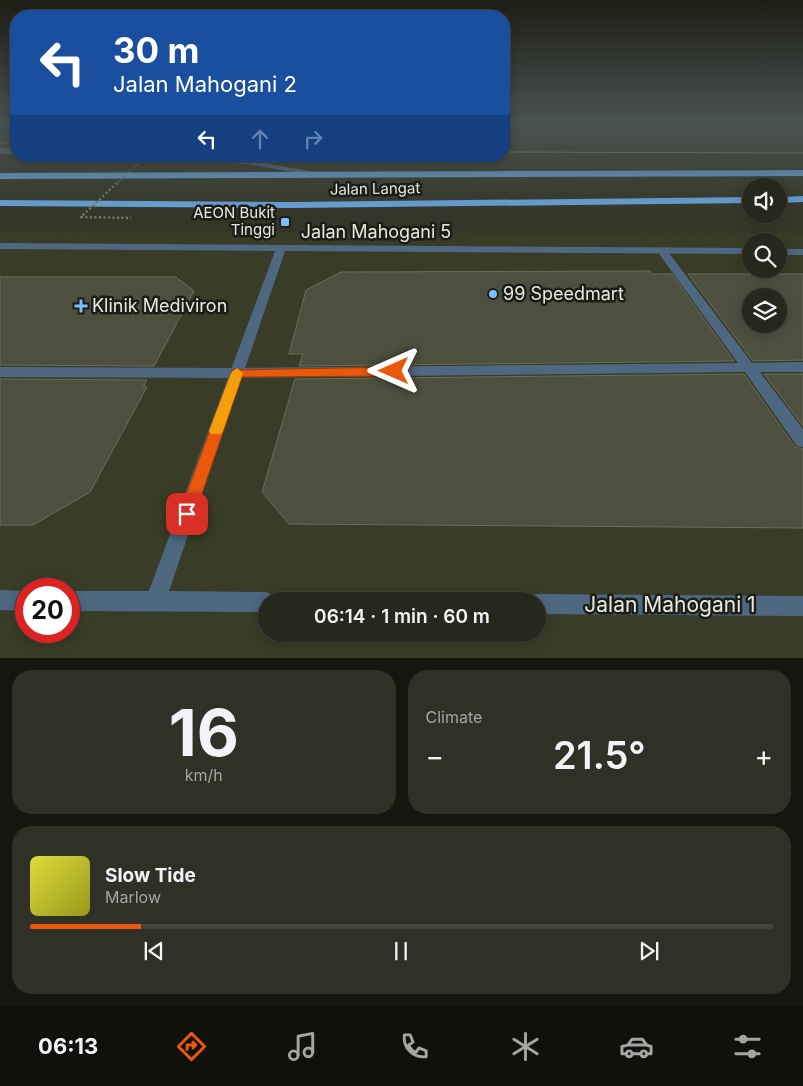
<!DOCTYPE html>
<html lang="en">
<head>
<meta charset="utf-8">
<style>
	:root { --surface:#27281d; --page:#2f3026; --text:#f1f3f6; --muted:#a4a6a4; --line:#43443b; --accent:#ea580c }
	body { margin:0; font-family:Inter,sans-serif; background:var(--page); color:var(--text); height:100vh; display:flex; flex-direction:column; font-size:19px; white-space:nowrap }
	* { box-sizing:border-box; margin:0 }
	p { font-size:16px; color:var(--muted) }
	.icon { flex:none; width:28px; height:28px; fill:none; stroke:currentColor; stroke-width:2; stroke-linecap:round; stroke-linejoin:round }
	.map { position:relative; height:658px; overflow:hidden }
	.details { display:flex; flex-direction:column; gap:12px; padding:12px; background:#151610; flex:1 }
	.details>* { flex:none }
	.hud { position:absolute; left:10px; top:10px; width:500px; height:152px; border-radius:20px; box-shadow:0 2px 12px #0003,0 0 0 1px var(--line); background:#1a4fa0; color:#fff; overflow:hidden }
	.tools { position:absolute; left:742px; top:178px; display:grid; gap:10px }
	.tools a { display:grid; place-items:center; width:45px; height:45px; border-radius:50%; background:var(--surface); box-shadow:0 2px 12px #0003,0 0 0 1px var(--line); font-size:25px }
	.speed { position:absolute; left:15px; top:578px; display:flex; gap:10px; font-size:25px; font-weight:700; text-align:center }
	.speed>* { display:grid; place-content:center; width:65px; height:65px; border-radius:50%; background:var(--surface); box-shadow:0 2px 12px #0003,0 0 0 1px var(--line); line-height:1 }
	.speed .limit { border:8px solid #d22; background:#fff; color:#111 }
	.pin { position:absolute; display:grid; place-items:center; width:42px; height:42px; color:#fff; margin:-21px; border-radius:10px; box-shadow:0 2px 8px #0006 }
	.me { position:absolute; width:55px; margin:-28px; rotate:270deg; stroke-linejoin:round; filter:drop-shadow(0 0 4px #0008) }
	.turn { display:flex; align-items:center; gap:18px; height:105px; padding:0 20px; font-size:22px }
	.turn .icon { width:65px; height:65px; stroke-width:2.5 }
	.turn b { display:block; font-size:35px; line-height:42px }
	.lanes { display:flex; align-items:center; height:48px; padding:0 20px; background:#0003; justify-content:center; gap:25px; direction:ltr }
	.lanes .off { opacity:.35 }
	.big { font-size:38px; font-weight:600; line-height:1.1 }
	.details .tile { flex:1; display:flex; flex-direction:column; justify-content:center; gap:8px; min-width:0; padding:0 18px; border-radius:20px; background:var(--page) }
	.details .dial { align-items:center; gap:0 }
	.dial b { font-size:65px; line-height:1 }
	.song { display:flex; align-items:center; gap:15px }
	.cover { width:60px; height:60px; border-radius:8px; background:linear-gradient(135deg,hsl(60 70% 55%),hsl(60 70% 35%)) }
	.played { height:5px; border-radius:2px; background:linear-gradient(90deg,var(--accent) 15%,var(--line) 15%) }
	.keys { display:flex; justify-content:space-around; direction:ltr }
	.heat { display:flex; justify-content:space-between; align-items:center; font-size:28px; direction:ltr }
	.details .tiles { flex:1; display:grid; gap:12px; grid-template-columns:1fr 1fr }
	.tile:last-child { grid-column:span 2 }
	.trip { position:absolute; left:258px; top:592px; width:288px; height:50px; border-radius:25px; background:var(--surface); box-shadow:0 2px 12px #0003,0 0 0 1px var(--line); font-weight:600; line-height:50px; text-align:center }
	.dock { display:flex; height:80px; justify-content:space-around; align-items:center; background:#10100c; color:var(--muted) }
	.dock .icon { width:35px; height:35px }
	.dock .active { color:var(--accent) }
	.dock b { font-size:22px; color:var(--text) }
	.map>svg:first-child { display:block }
	.built { fill:#393c26; fill-rule:evenodd }
	.building { fill:#4d4f3f; stroke:#6b6e5d; fill-rule:evenodd }
	.lines { fill:none; stroke-linecap:round; stroke-linejoin:round }
	.service { fill:#4e6882; fill-rule:evenodd }
	.minor { fill:#4e6882; fill-rule:evenodd }
	.trunk { fill:#68a4dc; fill-rule:evenodd }
	.tram { stroke:#8d8f82; stroke-width:1 }
	.path-bridge-far1 { stroke:#77796c; stroke-width:2; stroke-dasharray:1 2.5; stroke-linecap:butt }
	.path-bridge { stroke:#77796c; stroke-width:2.5; stroke-dasharray:2 2.5; stroke-linecap:butt }
	.route { fill:#ea580c; stroke:#983908 }
	.slow { fill:#f59e0b }
	.poi-dot { fill:#7dbef9; stroke:#1b1d16; stroke-width:2 }
	.labels { text-anchor:middle; stroke-width:5; stroke-linejoin:round; paint-order:stroke }
	.far-street-label { font-size:15px; fill:#e8eae0; stroke:#1b1d16 }
	.far-poi-label { font-size:15px; fill:#e8eae0; stroke:#1b1d16; text-anchor:end }
	.street-label { font-size:18px; fill:#e8eae0; stroke:#1b1d16 }
	.poi-label { font-size:18px; fill:#e8eae0; stroke:#1b1d16; text-anchor:start }
	.near-street-label { font-size:21px; fill:#e8eae0; stroke:#1b1d16 }
</style>
</head>
<body>
<div class="map">
<svg width="803" height="659" viewBox="0 0 803 659">
	<rect width="100%" height="100%" fill="#343627"/>
	<path class="built" d="M0 122H16V154H0Z
		M504 122H803V153L293 159 161 156H504Z
		M0 232 803 233V658H0ZM751 241H779V269H751ZM751 296H779V324H751ZM26 589H69V631H26ZM266 601H536V634H266Z"/>
	<path class="building" d="M650 271 652 274H672L734 361 299 366 303 354H289L306 290 341 272Z
		M688 274H803V360L753 361ZM751 296H779V324H751Z
		M0 277H176L194 291 154 366 0 365Z
		M744 374 795 447 803 449V528L289 524 262 492 295 379Z
		M764 374H803V426Z
		M0 379 147 380 143 387H147L90 492 33 525H0Z"/>
	<g class="lines">
		<path class="service" d="M0 148H16V152H0Z
			M95 156 247 160 315 172 319 174 315 176 247 164 99 158Z
			M662 248 666 249 752 363 803 362V372H760L803 429V447L797 446 745 372 237 378 0 377V367L237 368 738 363 657 251Z"/>
		<path class="minor" d="M0 243 751 248V254L285 251 169 591 266 592 273 595 276 601H266V612L69 611V591H149L275 251 0 249Z
			M779 249H803V255H779Z
			M0 590 26 591V611L0 610Z
			M536 594 803 596V616L536 614V601H527L529 597Z"/>
		<path class="trunk" d="M803 170V176L0 179V173Z
			M803 196V202L779 203V197Z
			M751 197V203L291 208 0 206V200L291 202Z"/>
		<path class="tram" d="M0 143H16
			M504 152 803 153
			M0 153H16"/>
		<path class="path-bridge-far1" d="M101 160 141 161 116 184"/>
		<path class="path-bridge" d="M117 183 81 217 131 218"/>
	</g>
	<linearGradient id="sky" x2="0" y2="1"><stop stop-color="#1d1e15"/><stop offset="0.57" stop-color="#4a5252"/><stop offset="1" stop-color="#4a5252" stop-opacity="0"/></linearGradient>
	<rect width="803" height="214" fill="url(#sky)"/>
	<path class="route" d="M394 367 401 371 394 376 242 377 195 514 192 519 187 521 181 519 179 514 232 370Z"/>
	<path class="slow" d="M237 368 243 373 223 431 221 434H211L209 431 231 373Z"/>
	<g class="poi-dot">
		<rect x="280" y="217" width="10" height="10" rx="2.5"/>
		<circle cx="493" cy="294" r="5"/>
		<path d="M78.5 298.5h5v5h5v5h-5v5h-5v-5h-5v-5h5z"/>
	</g>
	<g class="labels">
		<g class="far-street-label">
			<text transform="translate(375 189) rotate(-1)" y="5">Jalan Langat</text>
		</g>
		<g class="far-poi-label">
			<text x="275" y="218">AEON Bukit<tspan x="275" dy="17">Tinggi</tspan></text>
		</g>
		<g class="street-label">
			<text x="376" y="238">Jalan Mahogani 5</text>
		</g>
		<g class="poi-label">
			<text x="503" y="300">99 Speedmart</text>
			<text x="92" y="312">Klinik Mediviron</text>
		</g>
		<g class="near-street-label">
			<text x="670" y="612">Jalan Mahogani 1</text>
		</g>
	</g>
</svg>
<div class="tools">
<a><svg class="icon" aria-label="sound" viewBox="0 0 24 24"><path d="M4 9h4l5-4v14l-5-4H4zM17 9q2 3 0 6"/></svg></a>
<a><svg class="icon" aria-label="search" viewBox="0 0 24 24"><circle cx="10" cy="10" r="6"/><path d="M15 15l6 6"/></svg></a>
<a><svg class="icon" aria-label="layers" viewBox="0 0 24 24"><path d="M12 4l9 5-9 5-9-5zM3 14l9 5 9-5"/></svg></a>
</div>
<div class="speed"><div class="limit">20</div></div>
<div class="pin" style="left:187px;top:514px;background:#d93025"><svg class="icon" aria-label="arrive" viewBox="0 0 24 24"><path d="M6 21V4h12l-3 4 3 4H6"/></svg></div>
<svg class="me" style="left:394px;top:371px" viewBox="-20 -20 40 40"><path d="M0-17L14 15 0 8-14 15z" fill="#ea580c" stroke="#fff" stroke-width="4"/></svg>
<div class="trip">06:14 · 1 min · 60 m</div>
<div class="hud">
<div class="turn"><svg class="icon" aria-label="left" viewBox="0 0 24 24"><path d="M17 20v-9H6M10 6l-5 5 5 5"/></svg><div><b>30 m</b>Jalan Mahogani 2</div></div>
<div class="lanes"><svg class="icon" aria-label="left" viewBox="0 0 24 24"><path d="M17 20v-9H6M10 6l-5 5 5 5"/></svg><svg class="icon off" aria-label="ahead" viewBox="0 0 24 24"><path d="M12 20V5M6 11l6-6 6 6"/></svg><svg class="icon off" aria-label="right" viewBox="0 0 24 24"><path d="M7 20v-9h11M14 6l5 5-5 5"/></svg></div>
</div>
</div>
<section class="details">
<div class="tiles">
<div class="tile dial"><b>16</b><p>km/h</p></div>
<div class="tile"><p>Climate</p>
<div class="heat"><a>−</a><b class="big">21.5°</b><a>+</a></div>
</div>
<div class="tile">
<div class="song"><i class="cover"></i><div><b>Slow Tide</b><p>Marlow</p></div></div>
<div class="played"></div>
<div class="keys"><svg class="icon" aria-label="previous" viewBox="0 0 24 24"><path d="M18 5L8 12l10 7zM5 5v14"/></svg><svg class="icon" aria-label="pause" viewBox="0 0 24 24"><path d="M8 5v14M16 5v14"/></svg><svg class="icon" aria-label="next" viewBox="0 0 24 24"><path d="M6 5l10 7-10 7zM19 5v14"/></svg></div>
</div>
</div>
</section>
<nav class="dock">
<b>06:13</b>
<svg class="icon active" aria-label="directions" viewBox="0 0 24 24"><path d="M12 3l9 9-9 9-9-9zM9 14v-3h6M13 9l2 2-2 2"/></svg>
<svg class="icon" aria-label="music" viewBox="0 0 24 24"><path d="M9 18V5l10-2v13"/><circle cx="6" cy="18" r="3"/><circle cx="16" cy="16" r="3"/></svg>
<svg class="icon" aria-label="phone" viewBox="0 0 24 24"><path d="M5 4h4l2 5-3 2q2 4 5 5l2-3 5 2v4C11 20 4 13 5 4z"/></svg>
<svg class="icon" aria-label="climate" viewBox="0 0 24 24"><path d="M12 3v18M4 7l16 10M4 17L20 7"/></svg>
<svg class="icon" aria-label="car" viewBox="0 0 24 24"><path d="M5 17H2v-5l4-1 3-4h7l3 4 3 1v5h-3M9 17h6M6 11h13"/><circle cx="7" cy="17" r="2"/><circle cx="17" cy="17" r="2"/></svg>
<svg class="icon" aria-label="filters" viewBox="0 0 24 24"><path d="M4 7h16M4 17h16"/><circle cx="9" cy="7" r="2"/><circle cx="15" cy="17" r="2"/></svg>
</nav>
</body>
</html>
